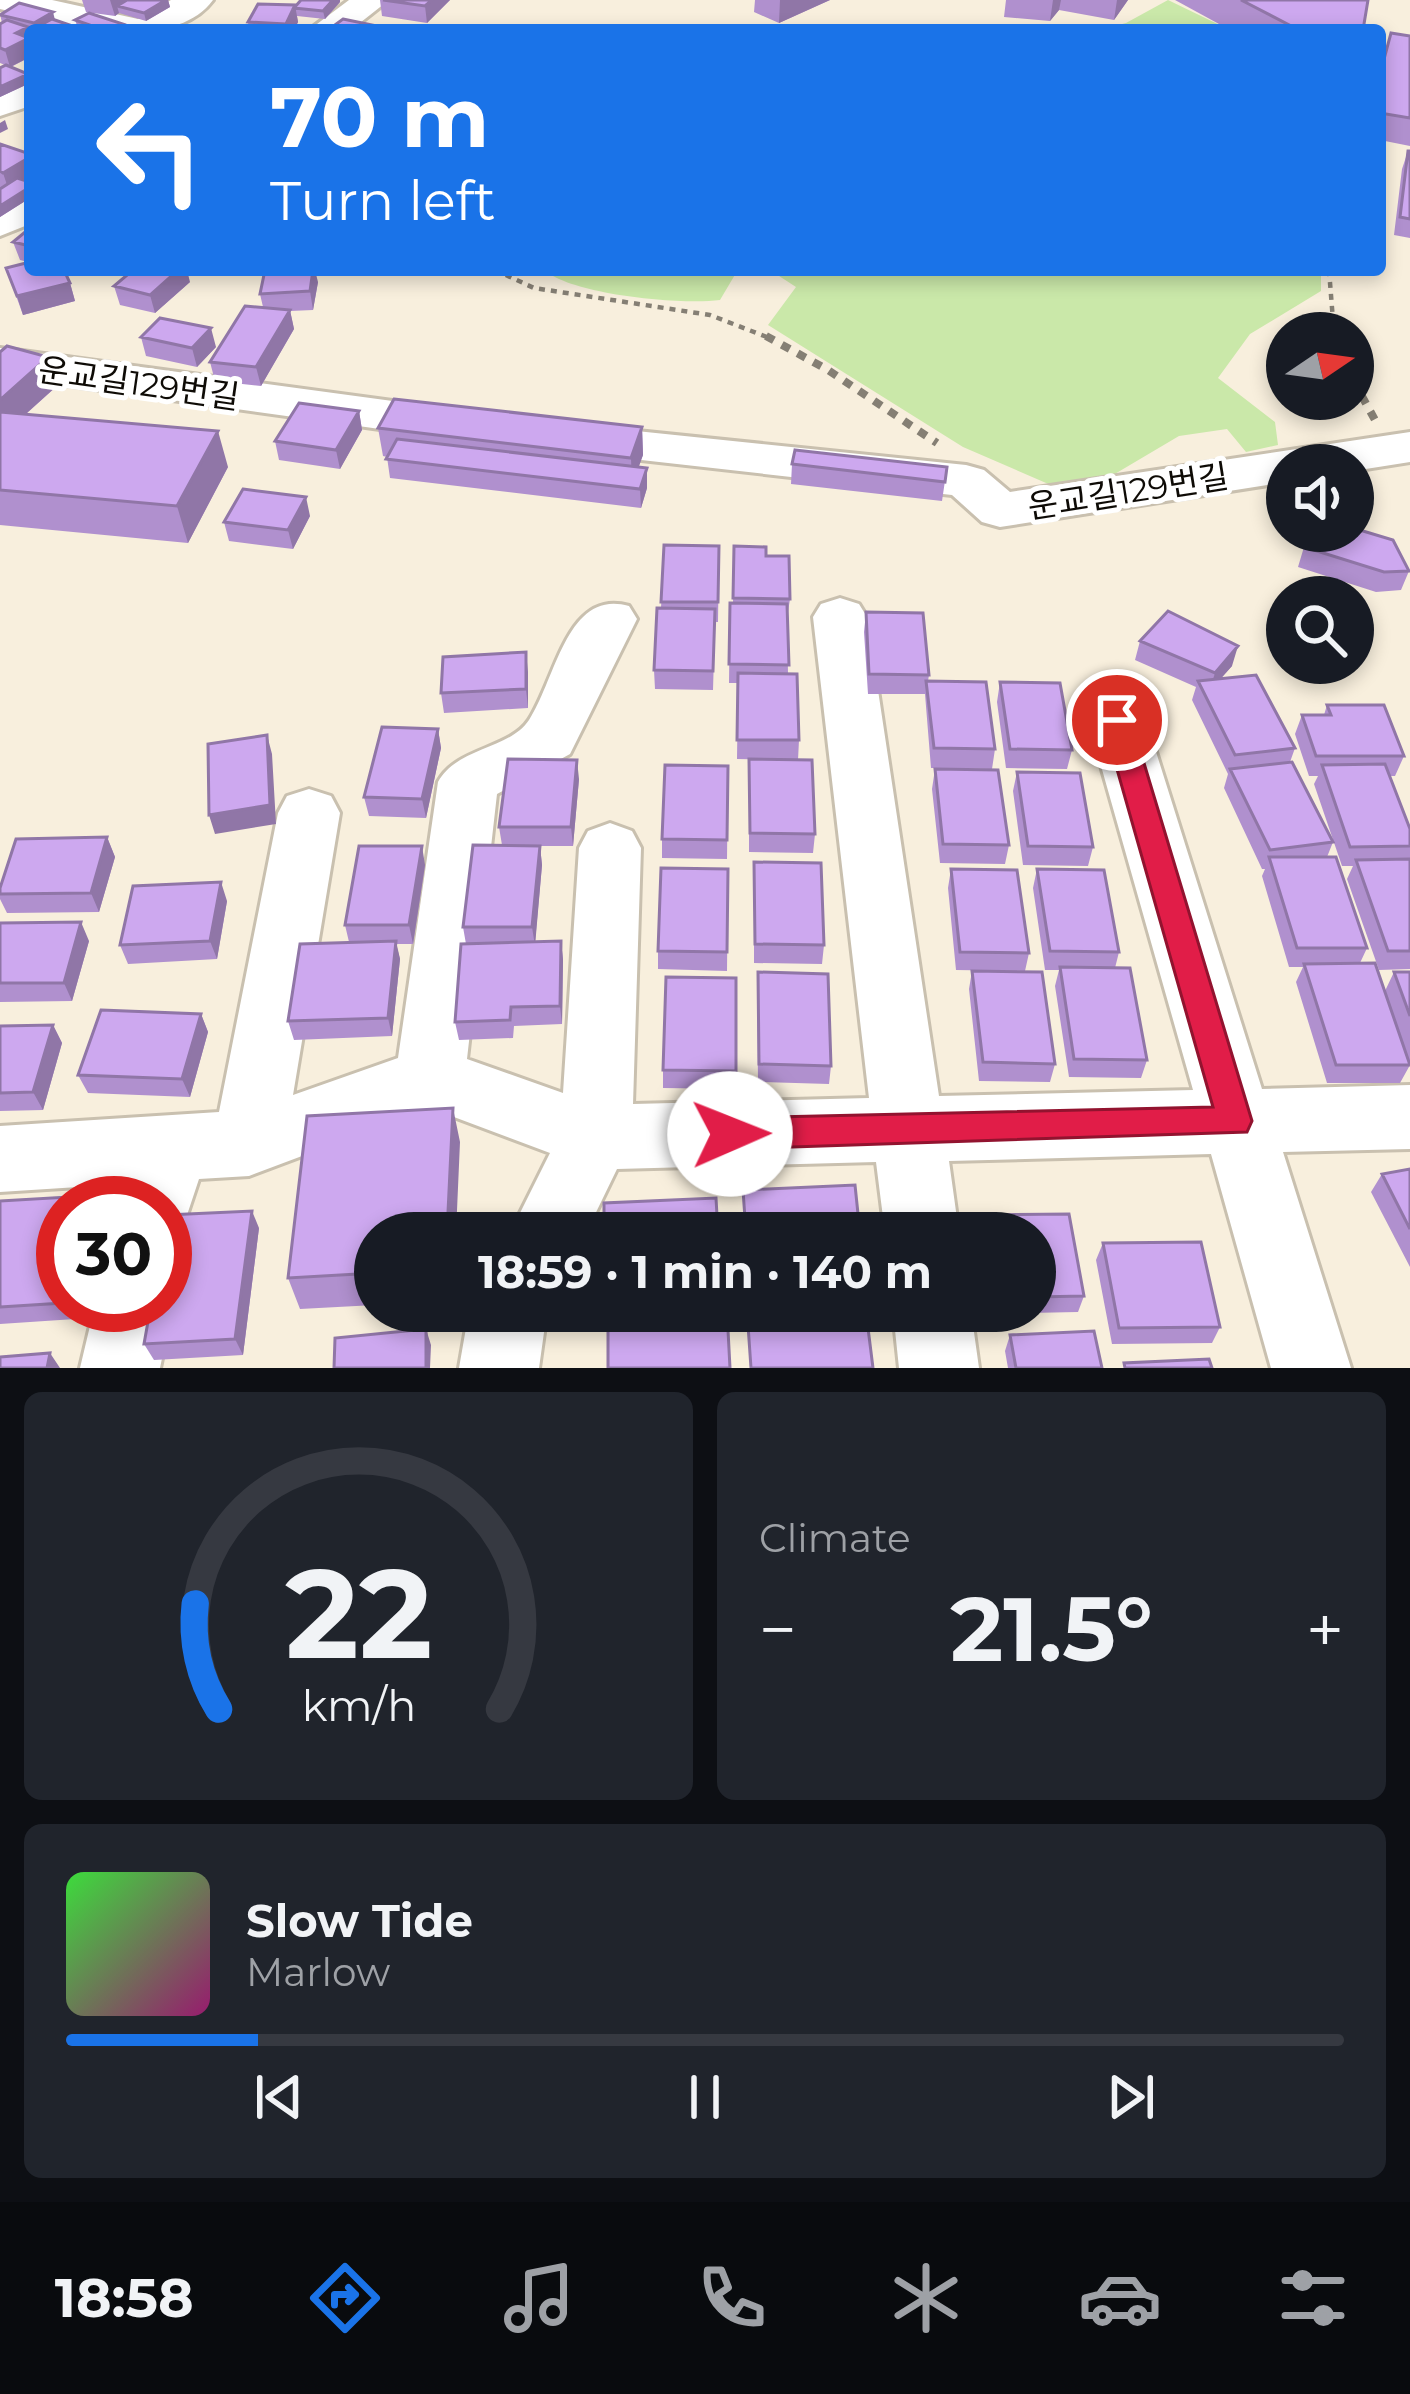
<!DOCTYPE html>
<html lang="en">
<head>
<meta charset="utf-8">
<style>
	:root { --surface:#171b24; --page:#20242c; --text:#f1f3f6; --muted:#9ea1a6; --line:#363941; --accent:#1a73e8 }
	body { margin:0; font-family:Montserrat,"Noto Sans KR",sans-serif; background:var(--page); color:var(--text); height:100vh; display:flex; flex-direction:column; font-size:45px; white-space:nowrap }
	* { box-sizing:border-box; margin:0 }
	p { font-size:39px; color:var(--muted) }
	.icon { flex:none; width:66px; height:66px; fill:none; stroke:currentColor; stroke-width:2; stroke-linecap:round; stroke-linejoin:round }
	.map { position:relative; height:1368px; overflow:hidden }
	.drawer { display:flex; flex-direction:column; gap:24px; padding:24px; background:#0d0f14; flex:1 }
	.drawer>* { flex:none }
	.top-card { position:absolute; left:24px; top:24px; width:1362px; height:252px; border-radius:12px; box-shadow:0 6px 18px #0003; background:#1a73e8; color:#fff; overflow:hidden }
	.needle { width:78px; rotate:77deg }
	.tools { position:absolute; left:1266px; top:312px; display:grid; gap:24px }
	.tools a { display:grid; place-items:center; width:108px; height:108px; border-radius:50%; background:var(--surface); box-shadow:0 6px 18px #0003; font-size:60px }
	.speed { position:absolute; left:36px; top:1176px; display:flex; gap:24px; font-size:60px; font-weight:700; text-align:center }
	.speed>* { display:grid; place-content:center; width:156px; height:156px; border-radius:50%; background:var(--surface); box-shadow:0 6px 18px #0003; line-height:1 }
	.speed .limit { border:18px solid #d22; background:#fff; color:#111 }
	.pin { position:absolute; display:grid; place-items:center; width:102px; height:102px; color:#fff; margin:-51px; border:6px solid #fff; border-radius:50%; box-shadow:0 3px 12px #0007 }
	.me { position:absolute; width:132px; margin:-66px; rotate:89deg; stroke-linejoin:round; filter:drop-shadow(0 0 9px #0008) }
	.turn { display:flex; align-items:center; gap:42px; height:252px; padding:0 48px; font-size:54px }
	.turn .icon { width:156px; height:156px; stroke-width:2.5 }
	.turn b { display:block; font-size:84px; line-height:102px }
	.big { font-size:90px; font-weight:700; line-height:1.1 }
	.drawer .widget { flex:1; display:flex; flex-direction:column; justify-content:center; gap:18px; min-width:0; padding:0 42px; border-radius:18px; background:var(--page) }
	.drawer .dial { align-items:center; gap:0 }
	.dial svg { height:312px; overflow:visible; fill:none; stroke:var(--line); stroke-width:7; stroke-linecap:round; text-anchor:middle }
	.dial text { fill:var(--text); stroke:none }
	.song { display:flex; align-items:center; gap:36px }
	.cover { width:144px; height:144px; border-radius:18px; background:linear-gradient(135deg,hsl(120 70% 55%),hsl(320 70% 35%)) }
	.played { height:12px; border-radius:6px; background:linear-gradient(90deg,var(--accent) 15%,var(--line) 15%) }
	.keys { display:flex; justify-content:space-around; direction:ltr }
	.heat { display:flex; justify-content:space-between; align-items:center; font-size:66px; direction:ltr }
	.drawer .tiles { flex:1; display:grid; gap:24px; grid-template-columns:1fr 1fr }
	.widget:last-child { grid-column:span 2 }
	.trip { position:absolute; left:354px; top:1212px; width:702px; height:120px; border-radius:60px; background:var(--surface); box-shadow:0 6px 18px #0003; font-weight:700; line-height:120px; text-align:center }
	.menu { display:flex; height:192px; justify-content:space-around; align-items:center; background:#090b0e; color:var(--muted) }
	.menu .icon { width:84px; height:84px }
	.menu .active { color:var(--accent) }
	.menu b { font-size:54px; color:var(--text) }
	.map>svg:first-child { display:block }
	.green { fill:#cae8a9 }
	.lines { fill:none; stroke-linecap:round; stroke-linejoin:round }
	.minor-casing { stroke:#c9c0af; stroke-width:6 }
	.path-far1 { stroke:#857f74; stroke-width:4.5; stroke-dasharray:6 6; stroke-linecap:butt }
	.path { stroke:#857f74; stroke-width:8; stroke-dasharray:9 9; stroke-linecap:butt }
	.minor { fill:#fff; fill-rule:evenodd }
	.wall { fill:#b090ce }
	.shaded-wall { fill:#9076a7 }
	.building { fill:#cda8ef; stroke:#9076a7; stroke-width:3 }
	.route { fill:#e11d48; stroke:#92132f; stroke-width:3 }
	.labels { text-anchor:middle; stroke-width:10; stroke-linejoin:round; paint-order:stroke }
	.street-label { font-size:33px; fill:#0e0b06; stroke:#fff }
</style>
</head>
<body>
<div class="map">
<svg width="1410" height="1368" viewBox="0 0 1410 1368">
	<rect width="100%" height="100%" fill="#f8efdd"/>
	<path class="green" d="M1168 0 1230 30H1099L1126 23Z
		M544 270H1321V291L1250 334 1218 378 1275 422 1278 445 1246 452 1227 429 1179 436 1108 478 1053 486 963 447 768 325 796 287 776 274 736 273 720 300C681 305 573 295 544 270Z"/>
	<g class="lines">
		<defs>
			<path id="minor" d="M0 0H52L138 19 171 0H213C172 56 57 23 0 9Z
				M349 0H389L351 30H309Z
				M30 82V106L0 116V92Z
				M30 195V224L0 236V206Z
				M0 348 459 410 476 414 483 425 476 436 459 440 0 376Z
				M569 424 966 465 984 470 1010 492 1410 432V462L1353 471V465H1287V482L1000 527 982 522 952 495 552 450 545 439 552 428Z
				M840 598 859 604 867 617 939 1096 1193 1090 1088 720 1096 705 1117 699 1138 705 1146 720 1262 1089 1410 1085V1149L1283 1152 1351 1368H1271L1211 1154 949 1161 959 1233H885L876 1162 617 1169 586 1233H510L550 1153 430 1108 249 1176 199 1179 183 1227 165 1234V1203H120L125 1184 0 1192V1126L219 1112 278 813 287 796 309 789 331 796 340 813 293 1095 398 1058 438 782C457 747 509 750 529 720 556 679 567 588 629 606L637 619 570 754 497 794 467 1059 563 1093 579 848 588 831 610 823 632 831 641 848 633 1104 869 1098 813 617 821 604Z
				M165 1287 173 1305 160 1368H80L95 1305H165Z
				M469 1311H547L539 1368H459Z
				M893 1311H971L979 1368H899Z"/>
		</defs>
		<use href="#minor" class="minor-casing"/>
		<path class="path-far1" d="M495 270 534 288 710 315 772 339
			M1329 270 1334 333"/>
		<path class="path" d="M766 336 828 370 937 443
			M1353 380 1375 420"/>
		<use href="#minor" class="minor"/>
	</g>
	<path class="wall" d="M82 0H168L170 7 146 21 119 13 115 16 86 12Z
		M380 0H450L427 23 382 16Z
		M755 0H830L779 23 754 12Z
		M1006 0H1128L1114 20 1059 10 1050 21 1004 17Z
		M1175 0H1368L1363 30H1230Z
		M340 2 325 19 297 16 298 22 294 30H249L248 22 295 5Z
		M0 14 55 20 78 28 75 20 123 24 124 30H29L30 57 11 67 30 79V83L0 97V68L5 65 0 63V24L2 23Z
		M1391 33 1410 36V146L1380 140V70Z
		M0 144 30 154V178L26 181 30 182V198L0 217Z
		M1408 151H1410V238L1394 235 1402 169Z
		M30 228V270L70 283 75 301 23 315 6 268 28 262 20 260 13 242Z
		M190 282 155 313 120 305 114 286Z
		M318 282 313 310 290 311 294 329 261 386 215 381 210 362 263 307 260 294Z
		M141 337 216 347 197 367 146 356Z
		M0 352 48 357 58 385 26 414 228 467 188 543 0 525Z
		M359 411 362 430 340 469 279 460 275 441Z
		M642 427 643 455 638 467 647 468V488L641 508 390 478 387 457 383 456 378 428Z
		M792 464 947 467 942 501 791 484Z
		M310 516 293 549 229 541 224 522Z
		M664 545 719 546 718 622H715L713 690 655 689 654 670 661 608Z
		M734 546 766 556 790 599 787 618 788 674 799 740 798 760 737 759 738 683H729L730 603H733Z
		M1304 547 1409 571 1401 590 1376 592 1298 567Z
		M866 612 929 675 928 681 995 749 992 769 931 768 925 694H868L864 632Z
		M1140 641 1232 666 1221 678 1295 748 1290 762 1333 842 1327 857 1367 948 1360 963 1410 1065 1400 1083H1327L1296 982 1303 967H1289L1262 876 1265 869H1262L1224 788 1228 774 1192 700 1196 687 1135 660Z
		M528 672V708L444 713 441 693Z
		M1000 682 1072 750 1067 769 1006 768 997 702Z
		M1327 705 1404 756 1395 776H1389L1410 829V969L1379 970 1347 879 1353 866H1342L1314 784 1318 776H1309L1295 734 1302 715H1324Z
		M438 729 441 748 426 818 369 816 364 797Z
		M749 759 815 834 813 853 749 852Z
		M728 766 727 859 662 858V839Z
		M935 769 1009 845 1005 864 940 863 932 789Z
		M1017 772 1093 847 1088 866 1023 865 1013 791Z
		M579 779 573 846H540L542 865 535 942 561 941 563 960 562 1024 514 1026 513 1038 459 1040 455 1022 466 944 463 927 502 845 499 827Z
		M107 837 115 857 99 912 7 913 0 899V888Z
		M425 865 413 944H396L400 959 392 1036 294 1040 288 1021 349 942 345 925Z
		M728 869 727 971 658 969V951Z
		M951 869 1029 953 1025 971 956 970 948 888Z
		M1037 869 1119 952 1115 968 1147 1060 1141 1078 1069 1077 1055 986 1059 970H1045L1033 888Z
		M754 881 824 945 822 964 754 963Z
		M227 901 217 959 128 964 120 945Z
		M0 923 89 941 72 1001 0 1002Z
		M972 971 1055 1064 1050 1082 979 1081 969 989Z
		M1394 972H1410V1063L1385 991Z
		M736 978 735 1089 663 1088V1070Z
		M757 991 831 1066 829 1084 758 1082Z
		M201 1014 208 1032 190 1097 88 1093 78 1075Z
		M53 1025 62 1043 43 1110 0 1111V1026Z
		M460 1142 375 1233V1305L300 1309 288 1278Z
		M1410 1169V1267L1371 1192 1382 1174Z
		M85 1196 89 1203H63V1305H77L75 1319 0 1324V1201Z
		M1069 1214 1084 1296 1078 1312 979 1314V1311H1035V1233H968L972 1215Z
		M259 1228 243 1355 154 1360 144 1344Z
		M1103 1243 1220 1327 1212 1343 1112 1344 1096 1260Z
		M1010 1335 1102 1368H1008L1005 1351Z"/>
	<path class="shaded-wall" d="M110 0H134L117 6 119 13 115 16Z
		M166 0H168L170 7 146 21 144 13Z
		M333 0H340V2L325 19 323 11Z
		M432 0H450L427 23 425 6Z
		M780 0H830L779 23Z
		M1053 0H1061L1059 10 1050 21Z
		M1117 0H1128L1114 20Z
		M295 5 298 22 294 30H287L286 24Z
		M53 12 55 20 35 28 36 30 34 23Z
		M28 27 30 57 10 67 5 50 16 33Z
		M28 74 30 83 0 97V87Z
		M5 120 8 129 0 133V123Z
		M30 157V178L9 191 3 173Z
		M30 187V198L0 217V206Z
		M178 270H187L190 282 155 313 150 295Z
		M313 270H315L318 282 313 310 310 291Z
		M70 283 75 301 23 315 17 296Z
		M290 310 294 329 261 386 256 367Z
		M211 328 216 347 197 367 192 348Z
		M48 357 58 385 0 437V400Z
		M359 411 362 430 340 469 336 450Z
		M642 427 643 455 632 486 631 458Z
		M218 431 228 467 188 543 177 506Z
		M647 468V488L641 508 640 489Z
		M306 497 310 516 293 549 288 530Z
		M1238 646 1232 666 1209 692 1215 673Z
		M526 652 528 672V708L526 689Z
		M438 729 441 748 426 818 422 799Z
		M267 735 272 754 276 824 215 834 209 815Z
		M577 760 579 779 573 846 571 827Z
		M107 837 115 857 99 912 91 893Z
		M422 846 425 865 413 944 409 925Z
		M540 846 542 865 535 946 532 927Z
		M221 882 227 901 217 959 210 941Z
		M81 922 89 941 72 1001 64 983Z
		M396 941 400 959 392 1036 388 1018Z
		M561 941 563 960 562 1024 560 1006Z
		M201 1014 208 1032 190 1097 182 1079Z
		M53 1025 62 1043 43 1110 33 1092Z
		M453 1108 460 1142 456 1233H447Z
		M252 1211 259 1228 243 1355 235 1339Z
		M66 1305H77L75 1319Z
		M426 1329 431 1345 430 1368H426Z
		M50 1353 60 1368H47Z"/>
	<path class="building" d="M127 0H166L144 13 117 6Z
		M301 0H333L323 11 294 8Z
		M383 0H432L425 6Z
		M1241 0H1368L1363 30H1299Z
		M19 3 53 12 34 23 0 15Z
		M258 4 295 5 286 24 248 22Z
		M89 13 123 24 112 30H104L75 20Z
		M52 19 84 30H41L35 28Z
		M343 19 396 30H328Z
		M7 20 28 27 16 33 29 38 5 50 0 48V24Z
		M1391 33 1410 36V118L1380 113V74Z
		M6 65 28 74 0 87V68Z
		M0 144 30 154V157L3 173 0 171Z
		M1408 151H1410V219L1400 217Z
		M17 178 30 182V187L0 206V189Z
		M30 228V246L13 242Z
		M30 262V270H64L70 283 17 296 6 268Z
		M133 270H178L150 295 114 286Z
		M265 270H313L310 291 260 294Z
		M245 306 290 310 256 367 210 362Z
		M160 318 211 328 192 348 141 337Z
		M7 346 48 357 0 400V352Z
		M394 399 642 427 631 458 378 428Z
		M299 403 359 411 336 450 275 441Z
		M0 412 218 431 177 506 0 490Z
		M397 439 647 468 640 489 386 459Z
		M795 450 947 467 945 482 792 464Z
		M243 489 306 497 288 530 224 522Z
		M1353 528 1393 540 1409 571 1384 572 1304 547 1311 531H1353Z
		M664 545 719 546 718 602H661Z
		M734 546 766 547V556H789L790 599 733 598Z
		M730 603 787 604 789 665 729 664Z
		M657 608 715 609 713 671 654 670Z
		M1168 611 1238 646 1215 673 1140 641Z
		M866 612 923 613 929 675 869 674Z
		M526 652V689L441 693 443 657Z
		M738 673 797 674 799 740H737Z
		M1256 675 1295 748 1235 755 1198 681Z
		M926 681 986 682 995 749 934 748Z
		M1000 682 1060 683 1072 750 1010 749Z
		M1327 705H1384L1404 756H1316L1302 715H1331Z
		M382 727 438 729 422 799 364 797Z
		M267 735 270 805 209 815 208 744Z
		M508 759 577 760 571 827H499Z
		M749 759 812 760 815 834 750 833Z
		M1292 762 1333 842 1270 850 1230 769Z
		M1385 764 1410 829V846L1350 847 1322 765Z
		M665 765 728 766 727 840 662 839Z
		M935 769 998 770 1009 845 943 844Z
		M1017 772 1080 773 1093 847 1028 846Z
		M107 837 91 893 0 894V888L16 839Z
		M473 845 540 846 532 927H463Z
		M359 846H422L409 925H345Z
		M1269 857H1336L1367 948H1297Z
		M1410 859V951H1388L1356 860Z
		M754 862 821 863 824 945 755 944Z
		M661 868 728 869 727 952 658 951Z
		M951 869 1017 870 1029 953 960 952Z
		M1037 869 1104 870 1119 952 1050 951Z
		M221 882 210 941 120 945 133 886Z
		M81 922 64 983H0V923Z
		M396 941 388 1018 288 1021 300 944Z
		M561 941 560 1006 511 1007 510 1020 455 1022 461 944Z
		M1375 963 1410 1065H1336L1304 964Z
		M1060 967 1130 968 1147 1060 1074 1059Z
		M972 971 1042 972 1055 1064 983 1062Z
		M758 972 828 974 831 1066 759 1064Z
		M1394 972H1410V1016Z
		M666 977 736 978V1071L663 1070Z
		M101 1010 201 1014 182 1079 78 1075Z
		M53 1025 33 1092 0 1093V1026Z
		M453 1108 447 1233H375V1273L288 1278 307 1116Z
		M1410 1169V1229L1382 1174Z
		M855 1185 860 1233H746L743 1190Z
		M85 1196 84 1203H63V1303L0 1307V1201Z
		M716 1198 718 1233H604V1203Z
		M252 1211 235 1339 144 1344 151 1305H165V1228L167 1215Z
		M1069 1214 1084 1296 1035 1297V1233H975L972 1215Z
		M1201 1242 1220 1327 1119 1328 1103 1243Z
		M700 1311H727L730 1368H608V1315Z
		M867 1320 873 1368H751L748 1325Z
		M426 1329V1368H334L335 1338Z
		M1094 1331 1102 1368H1016L1010 1335Z
		M50 1353 47 1368H0V1357Z
		M1209 1359 1212 1368H1125L1124 1363Z"/>
	<path class="route" d="M1117 710 1131 720 1252 1121 1247 1132 730 1149 717 1145 712 1134 717 1123 730 1118 1213 1107 1103 720Z"/>
	<g class="labels">
		<g class="street-label">
			<text transform="translate(139 383) rotate(8)" y="12">운교길129번길</text>
			<text transform="translate(1128 491) rotate(-9)" y="12">운교길129번길</text>
		</g>
	</g>
</svg>
<div class="tools">
<a><svg class="needle" viewBox="-14 -14 28 28"><path d="M0-13l5 13h-10z" fill="#e53935"/><path d="M0 13l5-13h-10z" fill="#9ea1a6"/></svg></a>
<a><svg class="icon" aria-label="sound" viewBox="0 0 24 24"><path d="M4 9h4l5-4v14l-5-4H4zM17 9q2 3 0 6"/></svg></a>
<a><svg class="icon" aria-label="search" viewBox="0 0 24 24"><circle cx="10" cy="10" r="6"/><path d="M15 15l6 6"/></svg></a>
</div>
<div class="speed"><div class="limit">30</div></div>
<div class="pin" style="left:1117px;top:720px;background:#d93025"><svg class="icon" aria-label="arrive" viewBox="0 0 24 24"><path d="M6 21V4h12l-3 4 3 4H6"/></svg></div>
<svg class="me" style="left:730px;top:1134px" viewBox="-20 -20 40 40"><circle r="19" fill="#fff"/><path d="M0-13L10 11 0 6-10 11z" fill="#e11d48"/></svg>
<div class="trip">18:59 · 1 min · 140 m</div>
<div class="top-card">
<div class="turn"><svg class="icon" aria-label="left" viewBox="0 0 24 24"><path d="M17 20v-9H6M10 6l-5 5 5 5"/></svg><div><b>70 m</b>Turn left</div></div>
</div>
</div>
<section class="drawer">
<div class="tiles">
<div class="widget dial"><svg viewBox="0 0 100 80">
<path d="M14 69A42 42 0 1 1 86 69"/>
<path d="M14 69A42 42 0 0 1 8 42" stroke="#1a73e8"/>
<text x="50" y="56" font-size="32" font-weight="700">22</text>
<text x="50" y="72" font-size="11">km/h</text>
</svg></div>
<div class="widget"><p>Climate</p>
<div class="heat"><a>−</a><b class="big">21.5°</b><a>+</a></div>
</div>
<div class="widget">
<div class="song"><i class="cover"></i><div><b>Slow Tide</b><p>Marlow</p></div></div>
<div class="played"></div>
<div class="keys"><svg class="icon" aria-label="previous" viewBox="0 0 24 24"><path d="M18 5L8 12l10 7zM5 5v14"/></svg><svg class="icon" aria-label="pause" viewBox="0 0 24 24"><path d="M8 5v14M16 5v14"/></svg><svg class="icon" aria-label="next" viewBox="0 0 24 24"><path d="M6 5l10 7-10 7zM19 5v14"/></svg></div>
</div>
</div>
</section>
<nav class="menu">
<b>18:58</b>
<svg class="icon active" aria-label="directions" viewBox="0 0 24 24"><path d="M12 3l9 9-9 9-9-9zM9 14v-3h6M13 9l2 2-2 2"/></svg>
<svg class="icon" aria-label="music" viewBox="0 0 24 24"><path d="M9 18V5l10-2v13"/><circle cx="6" cy="18" r="3"/><circle cx="16" cy="16" r="3"/></svg>
<svg class="icon" aria-label="phone" viewBox="0 0 24 24"><path d="M5 4h4l2 5-3 2q2 4 5 5l2-3 5 2v4C11 20 4 13 5 4z"/></svg>
<svg class="icon" aria-label="climate" viewBox="0 0 24 24"><path d="M12 3v18M4 7l16 10M4 17L20 7"/></svg>
<svg class="icon" aria-label="car" viewBox="0 0 24 24"><path d="M5 17H2v-5l4-1 3-4h7l3 4 3 1v5h-3M9 17h6M6 11h13"/><circle cx="7" cy="17" r="2"/><circle cx="17" cy="17" r="2"/></svg>
<svg class="icon" aria-label="filters" viewBox="0 0 24 24"><path d="M4 7h16M4 17h16"/><circle cx="9" cy="7" r="2"/><circle cx="15" cy="17" r="2"/></svg>
</nav>
</body>
</html>
